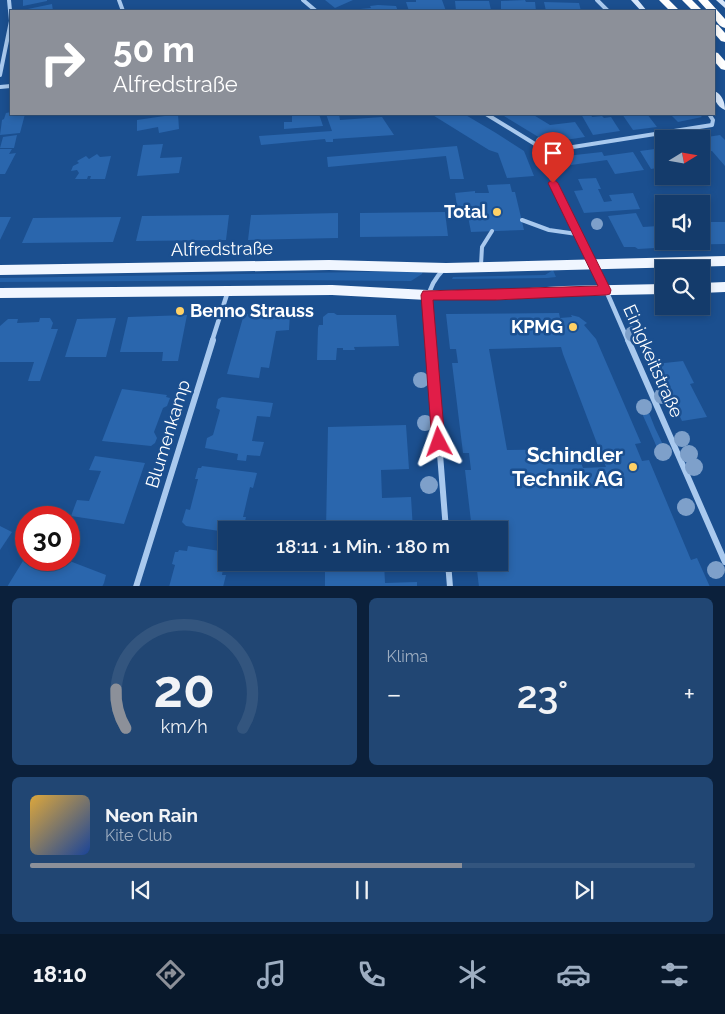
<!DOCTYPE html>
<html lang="de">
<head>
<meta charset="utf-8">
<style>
	:root { --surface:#143b6b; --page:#214673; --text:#f1f3f6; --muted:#9dadc1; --line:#33557e; --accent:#8c9099 }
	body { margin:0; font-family:Raleway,sans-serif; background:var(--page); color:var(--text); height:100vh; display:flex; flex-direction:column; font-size:19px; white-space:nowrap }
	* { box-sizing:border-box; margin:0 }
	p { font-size:16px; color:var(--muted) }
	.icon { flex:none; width:28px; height:28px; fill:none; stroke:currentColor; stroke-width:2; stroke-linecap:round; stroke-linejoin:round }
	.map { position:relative; height:586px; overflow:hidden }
	.details { display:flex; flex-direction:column; gap:12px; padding:12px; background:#0b203b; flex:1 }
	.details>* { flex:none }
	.top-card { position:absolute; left:10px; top:10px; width:705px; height:105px; border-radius:0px; box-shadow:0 2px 8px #0003,0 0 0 1px var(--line); background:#8c9099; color:#fff; overflow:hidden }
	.needle { width:32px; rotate:79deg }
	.fabs { position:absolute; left:655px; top:130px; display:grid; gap:10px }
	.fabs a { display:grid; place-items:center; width:55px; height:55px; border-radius:0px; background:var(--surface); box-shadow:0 2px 8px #0003,0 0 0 1px var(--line); font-size:25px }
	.speed { position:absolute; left:15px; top:506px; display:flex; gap:10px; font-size:25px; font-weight:700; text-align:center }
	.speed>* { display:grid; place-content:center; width:65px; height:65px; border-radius:50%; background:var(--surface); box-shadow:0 2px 8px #0003,0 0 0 1px var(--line); line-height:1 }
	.speed .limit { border:8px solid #d22; background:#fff; color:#111 }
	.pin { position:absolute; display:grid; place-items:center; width:42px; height:42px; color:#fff; margin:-51px -21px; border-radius:50% 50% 50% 0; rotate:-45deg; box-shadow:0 0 5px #0007 }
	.pin .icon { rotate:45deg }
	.me { position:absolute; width:55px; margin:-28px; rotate:356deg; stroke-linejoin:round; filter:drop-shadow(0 0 4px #0008) }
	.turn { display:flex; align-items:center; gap:18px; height:105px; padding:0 20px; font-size:22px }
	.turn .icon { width:65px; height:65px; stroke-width:2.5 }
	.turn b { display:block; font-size:35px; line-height:42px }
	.big { font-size:38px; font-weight:600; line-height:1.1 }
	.details .tile { flex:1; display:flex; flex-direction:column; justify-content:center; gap:8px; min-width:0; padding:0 18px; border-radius:8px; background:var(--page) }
	.details .dial { align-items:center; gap:0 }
	.dial svg { height:130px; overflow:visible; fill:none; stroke:var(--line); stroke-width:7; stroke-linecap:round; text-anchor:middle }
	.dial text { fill:var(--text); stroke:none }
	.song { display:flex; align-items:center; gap:15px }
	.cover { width:60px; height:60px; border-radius:8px; background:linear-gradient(135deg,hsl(40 70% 55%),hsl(220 70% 35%)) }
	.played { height:5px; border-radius:2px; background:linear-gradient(90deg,var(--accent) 65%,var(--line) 65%) }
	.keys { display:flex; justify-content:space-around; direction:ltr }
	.heat { display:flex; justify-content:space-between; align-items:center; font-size:28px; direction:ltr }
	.details .tiles { flex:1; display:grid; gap:12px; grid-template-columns:1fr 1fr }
	.tile:last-child { grid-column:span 2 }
	.trip { position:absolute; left:218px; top:521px; width:290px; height:50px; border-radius:0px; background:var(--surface); box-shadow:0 2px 8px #0003,0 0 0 1px var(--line); font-weight:600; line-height:50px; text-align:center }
	.tab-bar { display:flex; height:80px; justify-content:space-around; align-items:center; background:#08182b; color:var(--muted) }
	.tab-bar .icon { width:35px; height:35px }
	.tab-bar .selected { color:var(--accent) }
	.tab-bar b { font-size:22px; color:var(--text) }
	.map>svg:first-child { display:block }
	.green { fill:#2461a8 }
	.building { fill:#2a66ad; fill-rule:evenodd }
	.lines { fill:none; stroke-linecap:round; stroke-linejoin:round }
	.service { stroke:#a9c9ee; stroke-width:4 }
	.minor-far2 { stroke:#a9c9ee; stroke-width:4 }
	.minor-far1 { stroke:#a9c9ee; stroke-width:4.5 }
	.minor { stroke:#a9c9ee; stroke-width:6 }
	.secondary { fill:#d6e6fa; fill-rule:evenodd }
	.primary { fill:#f0f6ff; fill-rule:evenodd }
	.motorway { fill:#fff; fill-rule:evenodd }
	.tree { fill:#7ea0ca }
	.route { fill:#e11d48; stroke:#92132f }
	.poi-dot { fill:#ffd166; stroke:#1b4f8f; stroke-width:2 }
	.labels { text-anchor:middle; stroke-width:5; stroke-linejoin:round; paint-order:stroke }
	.poi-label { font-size:18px; font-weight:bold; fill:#fff; stroke:#1b4f8f; text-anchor:end }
	.street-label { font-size:18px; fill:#fff; stroke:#1b4f8f }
	.near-poi-label { font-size:21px; font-weight:bold; fill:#fff; stroke:#1b4f8f; text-anchor:end }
</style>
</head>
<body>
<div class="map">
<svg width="725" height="587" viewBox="0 0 725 587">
	<rect width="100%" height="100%" fill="#1b4f8f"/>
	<path class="green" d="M553 270 556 277 547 278 452 279 453 277 545 275Z
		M423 271 422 274 411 281 287 280 0 282V278Z"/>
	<path class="building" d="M23 0H47V1L23 6Z
		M325 0H353L335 8Z
		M416 0H442L446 11H409L406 2H416Z
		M525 0 526 2H535L536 11H501V1Z
		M455 1H489L491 10 456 11Z
		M544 2 579 3 581 11H546Z
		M52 4 53 11H23V10Z
		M378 5 396 6 398 11H361L360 9 371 8 370 6Z
		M11 112V114H25L20 133 0 135 2 120 4 119 6 113Z
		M178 114 179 129 159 133 158 127 137 131V120Z
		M284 114H319L323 126 284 129V122H292V116H284Z
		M326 114H339L340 120 382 117 394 135 333 139V142H326L325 139 261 145 259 136 332 131Z
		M431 114H464L496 133 524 151 534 176 507 178 498 153 489 150Z
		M507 114H532L550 125 575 122 585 137 552 142 545 141 504 116Z
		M581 114H591L592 117 602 116 604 118 611 117 620 131 593 135Z
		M622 114H647L657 127 633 130Z
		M670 114H699L702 117 678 122Z
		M17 135 14 148H0L3 137Z
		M720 135 725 140V166L712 151 701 152V138Z
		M163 144 160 158 182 157 179 173 137 176 143 145Z
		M457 146 464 179H450L446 156 328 167 327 157Z
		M0 149H12L9 154 16 153 5 174H0Z
		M655 149 664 163V167L651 169 640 151Z
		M602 152 604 156 633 152 644 170 615 174 607 160 571 165 566 156Z
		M97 154 100 157 111 156 105 179H90L91 176H88L87 179H75L79 173 77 170 71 171 73 166 79 163 77 161 86 156 89 159Z
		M596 178 601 189H598L604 202 612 201 609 195 633 193 640 209 584 213 574 191 583 190 578 179Z
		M510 184 512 192H515L524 230 471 232 466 206H457L455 193 475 191V193H489L487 185Z
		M445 212 448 236 360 237V213Z
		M338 213V238L248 240 251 215Z
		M636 213 643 227 658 226 657 223H664V241H701V222H725V244L666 245 657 246 655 248 638 249 635 247H624L608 216Z
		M229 215 226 240 136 241 142 216Z
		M0 217H11L0 240Z
		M121 217 113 242 22 243 33 218Z
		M290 313 289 330 276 331 269 368 261 367 259 378 227 374 244 314Z
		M328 313H334L337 315H396L399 346 354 347 355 350H343V348H337L336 360H317L318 328 319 325H323V317Z
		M559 313 560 318 572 317 571 315 579 317 587 323 584 325 596 339 641 443 635 444 642 461 649 460 691 560 697 558 710 587H479L476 562H499V530H472L465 470H471L469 453H463L452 363H458L456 349H450L446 314ZM561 347 563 354 606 467 583 468 576 449 507 450 489 349Z
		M187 315 178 361H162L163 352H120L128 317Z
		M40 318H50L53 323 51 329H58L40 381H28L34 362H0V326L8 319H18L17 323 39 322Z
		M116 318 106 357H65L77 319Z
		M683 361 694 383 690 384 707 417 682 421 655 364Z
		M122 389 167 395 166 397 170 398 167 406 163 408 154 432 157 438 155 443 151 446 102 441Z
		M222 397 273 403 270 417 257 416 252 441 264 442 260 456 247 455 246 461 237 460 238 454 205 448 207 438 213 435 220 410 216 408 218 399Z
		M647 408 655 428 665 449 658 450 649 429 640 409Z
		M406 425 409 469 381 470 382 498 411 497 413 530H326L328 427Z
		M95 456 145 463 124 524 71 516 77 500 89 501 101 471 89 470Z
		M202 466 257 473 253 488 250 487 243 517H246L243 530H226V532L186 526 182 522 186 509 190 510 198 479H195L198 468H201Z
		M0 526 12 532 0 550Z
		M188 546 226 552 222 575H226L223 587H169L175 565 172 564 175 552H178L179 550 187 551Z
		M26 556V560H44L55 565 58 560H67L106 575 104 583 102 587H7Z
		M325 562H384L385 583 417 582V587H325Z"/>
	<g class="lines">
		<path class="service" d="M522 220 549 230 577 234
			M481 265 482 247 492 231"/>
		<path class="minor-far2" d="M119 0 123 11
			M303 0 316 11
			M597 0 608 11
			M0 75 11 21 9 0
			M0 87 11 86
			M486 114 535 144 538 150
			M554 150 712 125 713 120 709 114"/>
		<path class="minor-far1" d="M537 148 605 288 628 341
			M538 152 562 148
			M212 341 228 291
			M431 341C428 311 421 292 444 269"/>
		<path class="minor" d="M431 340 446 530
			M628 340 725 562
			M448 562 450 587
			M136 587 213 340"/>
		<path class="secondary" d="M631 0H638L647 11H641Z
			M716 0H723L725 2V8Z
			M714 91C722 94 725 102 725 110 717 107 713 98 714 91Z"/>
		<path class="primary" d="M725 256V266L446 273 329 270 0 275V265L329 260 446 263Z
			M725 282V292L701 293V283Z
			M664 284V294L564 296 495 300H427L332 295 0 298V288L332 285 427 290H495L564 286Z"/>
		<path class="motorway" d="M659 0H669L680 11H670Z
			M682 0H692L703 11H693Z
			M698 0H708L725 19V28C717 26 714 18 714 11H708Z
			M714 24 718 25 725 33V42L721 41 714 33Z
			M714 52 718 53 725 61V70L721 69 714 61Z"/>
	</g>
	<g class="tree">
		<circle cx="541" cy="142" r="5.5"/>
		<circle cx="597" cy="224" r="6"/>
		<circle cx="633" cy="334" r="8"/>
		<circle cx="421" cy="380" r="8"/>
		<circle cx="662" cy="396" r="8"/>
		<circle cx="644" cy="407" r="8"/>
		<circle cx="425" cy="423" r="8"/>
		<circle cx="682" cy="439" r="8"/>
		<circle cx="663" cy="452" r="9"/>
		<circle cx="689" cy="454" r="9"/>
		<circle cx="694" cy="467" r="9"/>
		<circle cx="429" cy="485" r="9"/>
		<circle cx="686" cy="507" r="9"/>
		<circle cx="716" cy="570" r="9"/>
	</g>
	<path class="route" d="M553 179 558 183 611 290 610 294 606 295 495 300H433L445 442 444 447 439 449 434 447 432 442 421 295 423 291 598 286 548 183Z"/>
	<g class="poi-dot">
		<circle cx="497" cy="212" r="5"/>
		<circle cx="180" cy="311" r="5"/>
		<circle cx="573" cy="327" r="5"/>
		<circle cx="633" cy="467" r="5"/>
	</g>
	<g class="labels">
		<g class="poi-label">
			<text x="487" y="218">Total</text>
			<text x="190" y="317" text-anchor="start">Benno Strauss</text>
			<text x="563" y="333">KPMG</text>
		</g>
		<g class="street-label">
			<text transform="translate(222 249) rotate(-1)" y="6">Alfredstraße</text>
			<text transform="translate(653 361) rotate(66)" y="6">Einigkeitstraße</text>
			<text transform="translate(168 434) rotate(-73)" y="6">Blumenkamp</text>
		</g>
		<g class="near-poi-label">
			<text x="623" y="462">Schindler<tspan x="623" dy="24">Technik AG</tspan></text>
		</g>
	</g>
</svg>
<div class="fabs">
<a><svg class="needle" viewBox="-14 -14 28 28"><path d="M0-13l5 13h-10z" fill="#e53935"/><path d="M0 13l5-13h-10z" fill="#9dadc1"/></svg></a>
<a><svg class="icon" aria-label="sound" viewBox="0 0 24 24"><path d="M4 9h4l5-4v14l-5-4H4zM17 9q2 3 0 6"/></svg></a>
<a><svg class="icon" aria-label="search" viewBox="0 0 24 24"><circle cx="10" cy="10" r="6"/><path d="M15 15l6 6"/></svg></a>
</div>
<div class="speed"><div class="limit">30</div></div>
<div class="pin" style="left:553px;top:183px;background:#d93025"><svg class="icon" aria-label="arrive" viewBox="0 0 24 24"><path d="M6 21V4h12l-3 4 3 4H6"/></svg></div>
<svg class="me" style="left:439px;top:442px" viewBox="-20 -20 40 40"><path d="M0-17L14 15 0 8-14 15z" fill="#e11d48" stroke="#fff" stroke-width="4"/></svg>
<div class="trip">18:11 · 1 Min. · 180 m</div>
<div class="top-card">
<div class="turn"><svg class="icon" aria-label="right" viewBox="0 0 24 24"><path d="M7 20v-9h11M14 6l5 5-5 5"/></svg><div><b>50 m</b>Alfredstraße</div></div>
</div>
</div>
<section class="details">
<div class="tiles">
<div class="tile dial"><svg viewBox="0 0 100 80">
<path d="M14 69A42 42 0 1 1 86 69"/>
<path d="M14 69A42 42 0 0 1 8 45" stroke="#8c9099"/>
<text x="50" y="56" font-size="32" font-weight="700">20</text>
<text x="50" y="72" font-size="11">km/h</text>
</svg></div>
<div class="tile"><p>Klima</p>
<div class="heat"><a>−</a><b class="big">23°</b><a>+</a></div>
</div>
<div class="tile">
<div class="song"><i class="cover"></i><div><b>Neon Rain</b><p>Kite Club</p></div></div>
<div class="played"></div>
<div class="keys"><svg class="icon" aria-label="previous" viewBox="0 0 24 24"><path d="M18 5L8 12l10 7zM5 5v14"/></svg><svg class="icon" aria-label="pause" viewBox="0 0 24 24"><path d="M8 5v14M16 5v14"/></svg><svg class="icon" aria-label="next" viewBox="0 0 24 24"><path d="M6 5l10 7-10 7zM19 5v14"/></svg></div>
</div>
</div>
</section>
<nav class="tab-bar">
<b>18:10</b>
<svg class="icon selected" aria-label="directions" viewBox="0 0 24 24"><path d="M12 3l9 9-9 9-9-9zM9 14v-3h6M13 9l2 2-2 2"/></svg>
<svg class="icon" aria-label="music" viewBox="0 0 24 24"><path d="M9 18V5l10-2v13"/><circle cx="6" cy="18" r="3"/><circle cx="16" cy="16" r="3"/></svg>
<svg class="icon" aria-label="phone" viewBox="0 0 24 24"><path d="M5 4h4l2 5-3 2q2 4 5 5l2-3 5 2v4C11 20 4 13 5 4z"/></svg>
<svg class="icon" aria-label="climate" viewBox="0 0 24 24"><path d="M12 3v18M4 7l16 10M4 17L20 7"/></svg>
<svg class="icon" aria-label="car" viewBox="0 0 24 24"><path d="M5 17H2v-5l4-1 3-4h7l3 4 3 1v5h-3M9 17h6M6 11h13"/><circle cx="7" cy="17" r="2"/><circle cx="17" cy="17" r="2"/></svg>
<svg class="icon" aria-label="filters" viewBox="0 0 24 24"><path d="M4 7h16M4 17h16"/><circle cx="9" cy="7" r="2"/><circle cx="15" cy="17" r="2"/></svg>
</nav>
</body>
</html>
